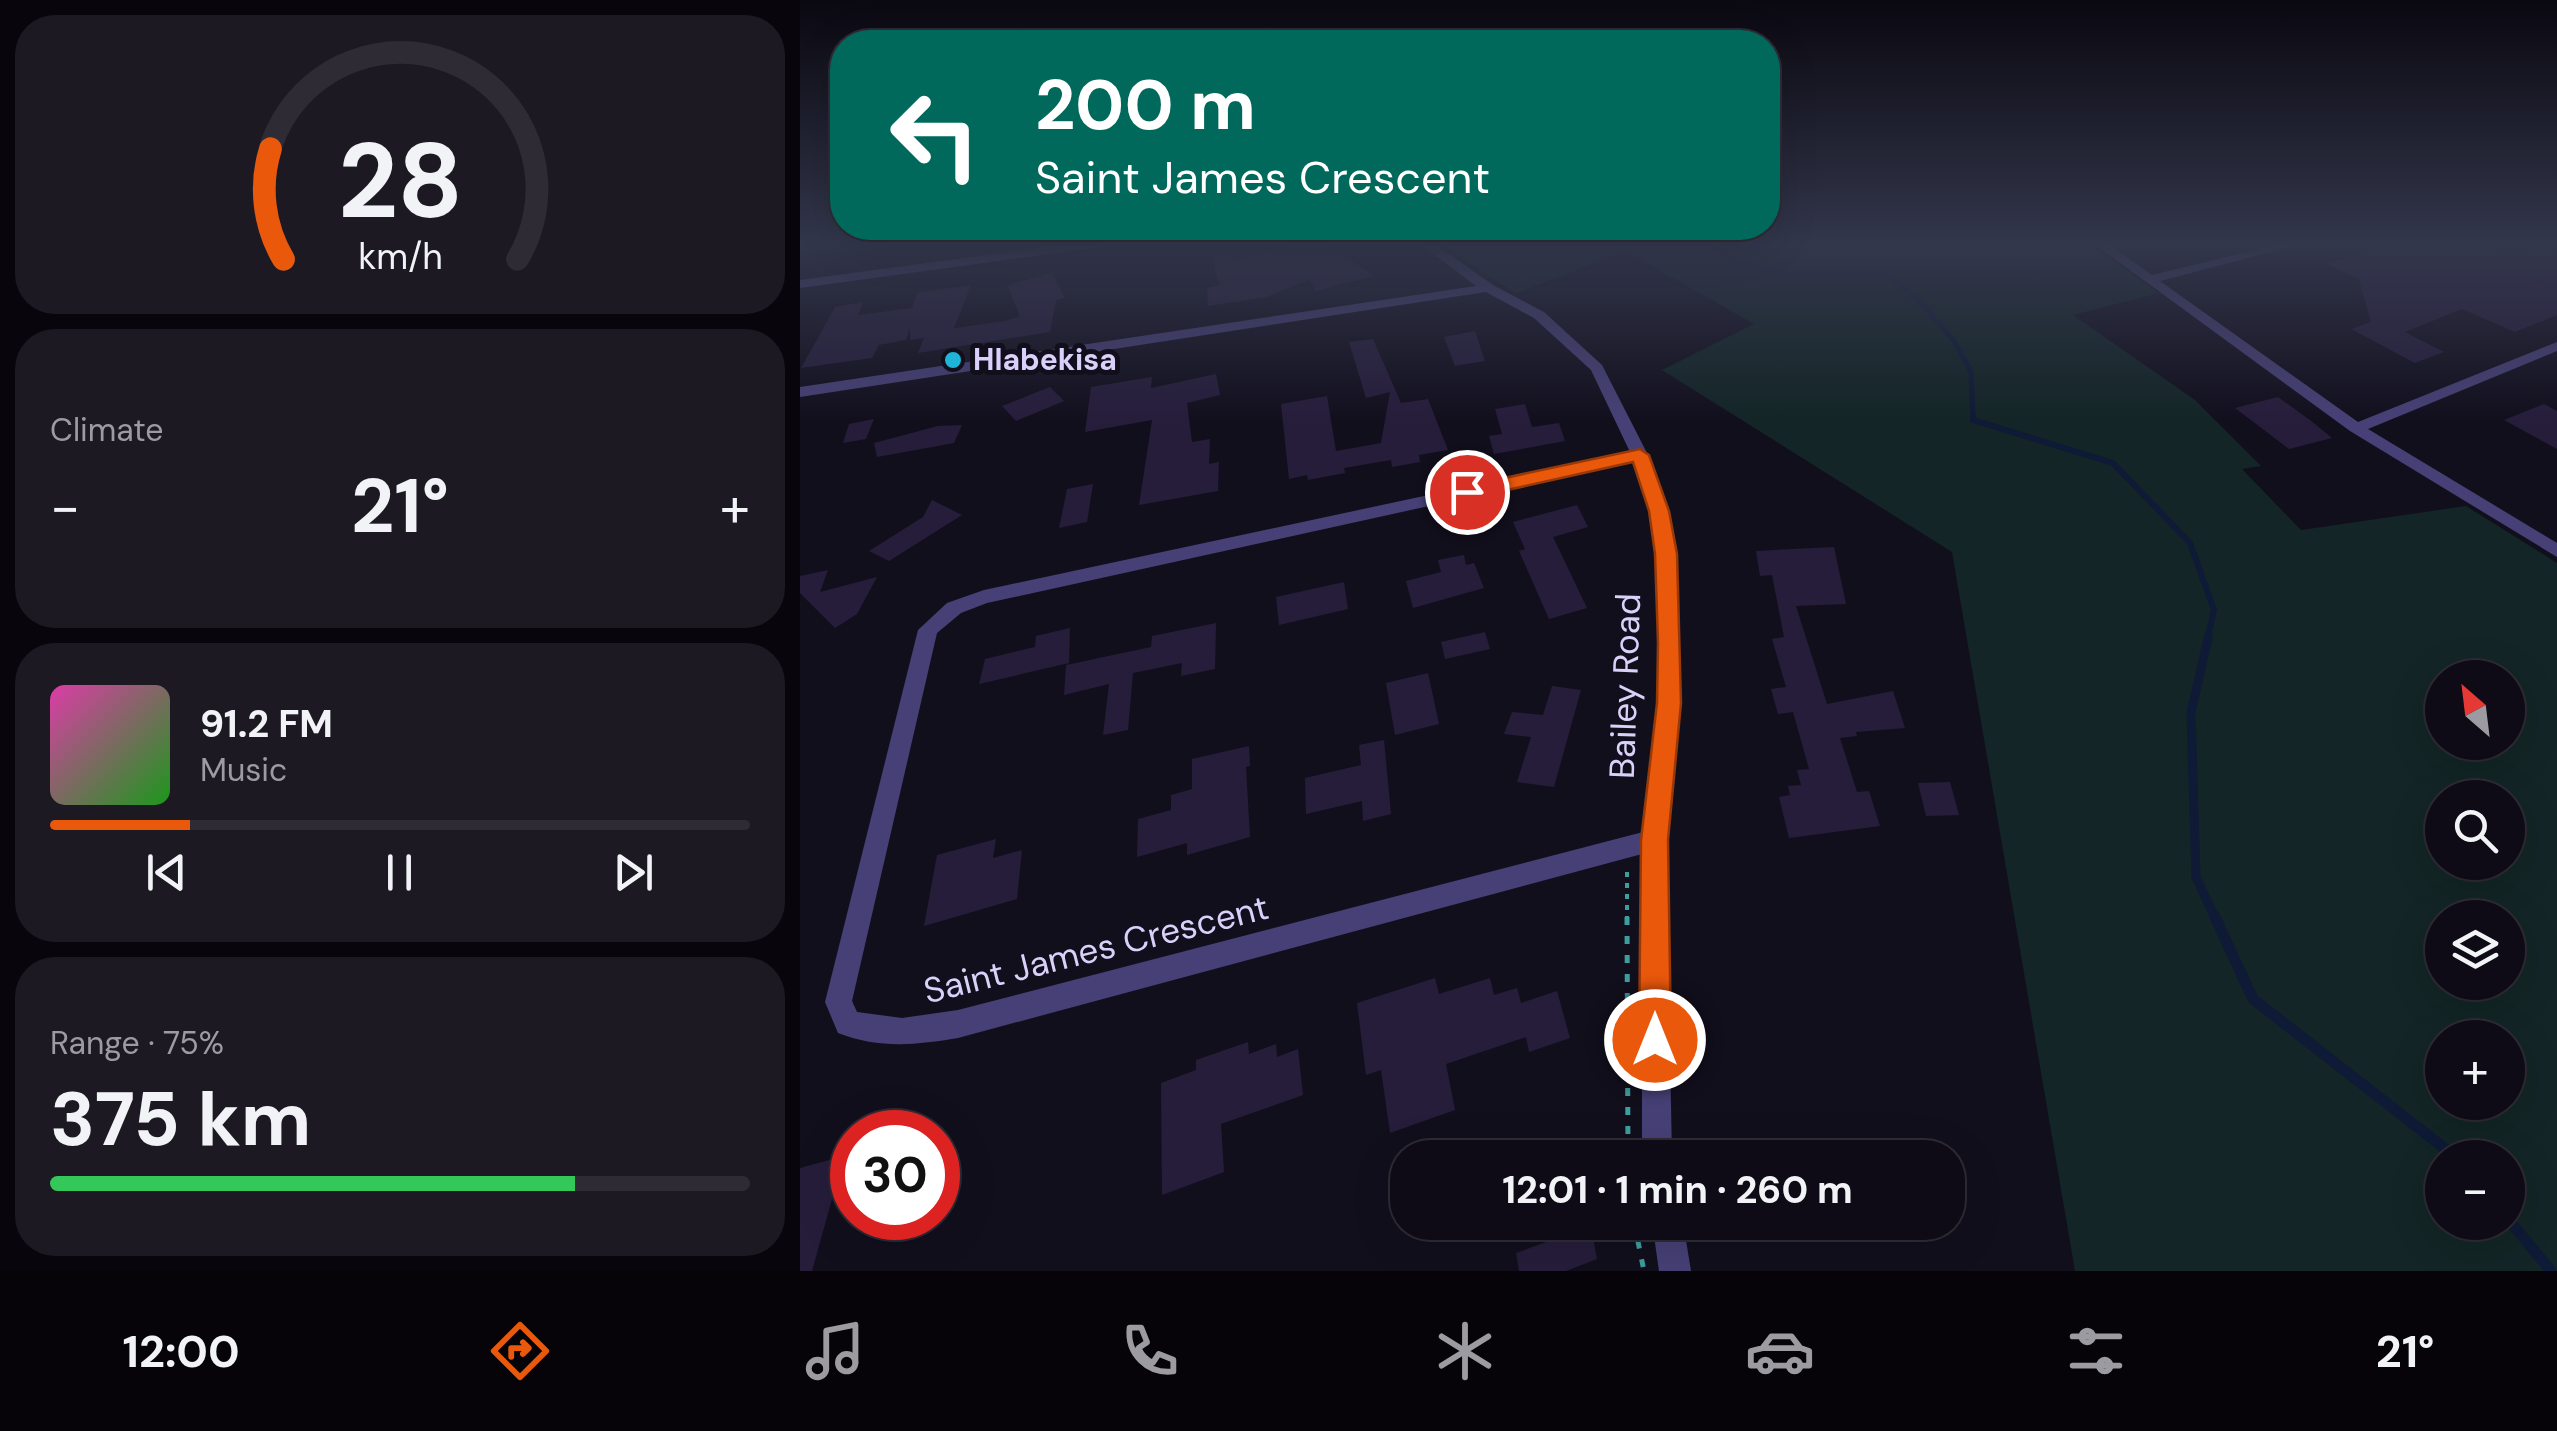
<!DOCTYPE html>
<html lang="en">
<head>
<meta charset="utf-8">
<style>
	:root { --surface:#0e0b16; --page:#1c1923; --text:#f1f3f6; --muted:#9b9ba1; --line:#2e2b35; --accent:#ea580c }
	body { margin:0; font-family:"DM Sans",sans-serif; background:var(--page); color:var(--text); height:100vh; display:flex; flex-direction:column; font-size:38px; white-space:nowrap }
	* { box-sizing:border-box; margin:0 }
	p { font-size:32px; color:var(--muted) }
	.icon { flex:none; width:55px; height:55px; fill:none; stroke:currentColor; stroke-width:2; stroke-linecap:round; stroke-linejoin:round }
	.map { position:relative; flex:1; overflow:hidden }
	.details { display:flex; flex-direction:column; gap:15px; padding:15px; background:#08060c; width:800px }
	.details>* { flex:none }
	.banner { position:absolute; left:30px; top:30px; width:950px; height:210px; border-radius:40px; box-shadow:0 10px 40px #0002,0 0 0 2px var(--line); background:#00695c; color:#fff; overflow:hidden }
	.needle { width:65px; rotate:332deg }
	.fabs { position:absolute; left:1625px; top:660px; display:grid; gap:20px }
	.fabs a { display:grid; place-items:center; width:100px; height:100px; border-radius:50%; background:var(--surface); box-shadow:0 10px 40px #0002,0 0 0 2px var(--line); font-size:50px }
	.speed { position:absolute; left:30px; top:1110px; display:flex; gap:20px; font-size:50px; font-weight:700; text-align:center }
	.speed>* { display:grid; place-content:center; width:130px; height:130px; border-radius:50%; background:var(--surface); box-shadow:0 10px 40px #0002,0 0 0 2px var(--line); line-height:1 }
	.speed .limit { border:15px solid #d22; background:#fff; color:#111 }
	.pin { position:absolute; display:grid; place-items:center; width:85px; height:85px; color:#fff; margin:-42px; border:5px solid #fff; border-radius:50%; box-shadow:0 2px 10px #0007 }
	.me { position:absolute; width:110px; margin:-55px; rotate:0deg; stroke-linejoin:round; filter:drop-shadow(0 0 8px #0008) }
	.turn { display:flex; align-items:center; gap:35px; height:210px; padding:0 40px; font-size:45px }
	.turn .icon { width:130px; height:130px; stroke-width:2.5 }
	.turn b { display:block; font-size:70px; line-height:85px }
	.big { font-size:75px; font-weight:700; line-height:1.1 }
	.details .tile { flex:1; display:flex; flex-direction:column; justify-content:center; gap:15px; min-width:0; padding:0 35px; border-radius:40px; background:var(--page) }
	.details .dial { align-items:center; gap:0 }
	.dial svg { height:260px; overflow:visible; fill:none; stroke:var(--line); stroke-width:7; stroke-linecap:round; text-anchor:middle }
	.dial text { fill:var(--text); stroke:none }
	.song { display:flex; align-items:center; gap:30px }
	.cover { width:120px; height:120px; border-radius:15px; background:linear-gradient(135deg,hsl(320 70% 55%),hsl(120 70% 35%)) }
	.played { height:10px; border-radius:5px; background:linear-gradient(90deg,var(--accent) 20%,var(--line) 20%) }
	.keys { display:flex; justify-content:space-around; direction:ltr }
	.heat { display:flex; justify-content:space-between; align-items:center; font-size:55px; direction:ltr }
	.charge { height:15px; border-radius:8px; background:linear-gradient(90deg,#34c759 75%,var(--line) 0) }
	.trip { position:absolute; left:590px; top:1140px; width:575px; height:100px; border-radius:40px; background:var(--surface); box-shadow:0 10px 40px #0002,0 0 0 2px var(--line); font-weight:700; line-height:100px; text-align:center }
	.dock { display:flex; height:160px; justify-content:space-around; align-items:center; background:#060409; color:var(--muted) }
	.dock .icon { width:70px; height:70px }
	.dock .current { color:var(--accent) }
	.dock b { font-size:45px; color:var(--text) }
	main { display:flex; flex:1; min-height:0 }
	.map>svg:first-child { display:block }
	.green { fill:#132526; fill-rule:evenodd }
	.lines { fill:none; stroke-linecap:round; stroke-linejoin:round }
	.stream-far3 { stroke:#0f1a36; stroke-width:5 }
	.stream-far2 { stroke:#0f1a36; stroke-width:6 }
	.stream-far1 { stroke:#0f1a36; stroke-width:9 }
	.stream { stroke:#0f1a36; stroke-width:11 }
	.building { fill:#261d3b }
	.path-far1 { stroke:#3d9ea0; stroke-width:4; stroke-dasharray:5 6; stroke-linecap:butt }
	.path { stroke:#3d9ea0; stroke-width:5; stroke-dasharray:8 11; stroke-linecap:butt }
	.street { fill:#474076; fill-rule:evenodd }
	.route { fill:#ea580c; stroke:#983908; stroke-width:2.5 }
	.poi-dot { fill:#1eb5d7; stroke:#120f1d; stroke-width:4 }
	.labels { text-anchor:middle; stroke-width:10; stroke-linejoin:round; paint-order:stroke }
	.far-poi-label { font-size:30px; font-weight:bold; fill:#d9d1f9; stroke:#120f1d; text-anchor:start }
	.street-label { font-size:35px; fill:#d9d1f9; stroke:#120f1d }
</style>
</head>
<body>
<main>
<section class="details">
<div class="tile dial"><svg viewBox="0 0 100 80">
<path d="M14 69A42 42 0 1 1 86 69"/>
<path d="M14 69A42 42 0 0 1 10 35" stroke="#ea580c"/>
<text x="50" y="56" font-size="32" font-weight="700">28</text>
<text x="50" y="72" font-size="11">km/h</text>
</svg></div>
<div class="tile"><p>Climate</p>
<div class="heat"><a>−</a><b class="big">21°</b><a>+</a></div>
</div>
<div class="tile">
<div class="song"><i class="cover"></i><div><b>91.2 FM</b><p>Music</p></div></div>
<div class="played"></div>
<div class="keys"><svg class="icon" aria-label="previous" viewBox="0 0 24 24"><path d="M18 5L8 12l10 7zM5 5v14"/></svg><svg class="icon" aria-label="pause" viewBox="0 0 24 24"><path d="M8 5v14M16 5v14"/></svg><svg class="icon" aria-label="next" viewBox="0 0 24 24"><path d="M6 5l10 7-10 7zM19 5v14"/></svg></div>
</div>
<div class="tile"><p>Range · 75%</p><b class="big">375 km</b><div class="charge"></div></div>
</section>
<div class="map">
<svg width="1757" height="1271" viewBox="0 0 1757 1271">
	<rect width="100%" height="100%" fill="#120f1d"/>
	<path class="green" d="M639 243H1287L1359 293 1273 315 1395 400 1461 466 1442 469 1501 530 1666 506 1757 563V1271H1275L1152 552 862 370 954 324 826 251 716 293ZM1642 678H1708V742H1642ZM1642 798H1708V862H1642ZM1642 918H1708V982H1642ZM1642 1038H1708V1102H1642ZM1642 1158H1708V1222H1642Z"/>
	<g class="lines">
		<path class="stream-far3" d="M908 243 936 261 991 274 1087 275 1117 298 1154 341 1171 372 1173 419"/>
		<path class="stream-far2" d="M1173 417V420L1313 463 1390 543 1414 610 1407 640"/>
		<path class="stream-far1" d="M1408 638 1391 713 1396 877 1416 920"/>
		<path class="stream" d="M1415 917 1453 999 1657 1158
			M1708 1219 1751 1271"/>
	</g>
	<path class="building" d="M497 243 530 245 574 276 516 291 509 280 466 297 408 306 407 288 419 285 412 254 433 250 435 259 451 253 455 256Z
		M1550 243H1686L1708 252 1757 243V315L1715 332 1662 309 1605 332 1644 352 1615 363 1551 329 1571 322 1559 279 1527 264 1568 251Z
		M252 273 265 298 256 300 250 332 118 353 124 338 110 340V328L106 340 79 345 72 358 1 368 35 307 63 302 58 315 112 308 117 293 171 285 154 328 206 321 220 316 207 285Z
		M675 331 685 361 655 366 644 337Z
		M573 339 601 403 628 399 648 450 619 455 620 462 592 467 591 460 544 468 545 473 508 480 507 475 489 479 481 404 527 396 536 451 581 443 590 392 566 398 549 342Z
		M416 374 420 395 387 403 392 442 410 439 409 464 419 462 418 491 339 505 352 420 285 432 291 387 352 377 351 388Z
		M250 387 264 401 216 421 202 406Z
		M1478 397 1510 420 1532 438 1489 449 1435 408Z
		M725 404 732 427 759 423 765 441 694 454 689 436 702 434 695 409Z
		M1744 404 1757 411V449L1704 420Z
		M74 419 66 439 43 443 49 424Z
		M162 425 154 443 77 457 74 443 138 426Z
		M293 484 287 522 259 528 267 489Z
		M132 500 162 515 89 561 69 551 123 517Z
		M777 505 788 527 753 537 787 608 749 619 719 551 725 549 713 522Z
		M1034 547 1046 604 996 606 1027 704 1093 691 1105 728 1056 732 1057 736 1040 738 1057 792 1069 791 1080 826 989 838 979 797 990 795 988 786 1001 785 997 770 1009 769 993 712 978 714 971 689 986 687 972 639 984 637 972 575 960 576 956 551Z
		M664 555 666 565 674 563 684 588 613 608 606 581 641 572 638 560Z
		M28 570 20 592 77 577 57 614 35 628 0 593V576Z
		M544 582 548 609 479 625 476 597Z
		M416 623 415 669 381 676 382 663 333 673 328 730 303 735 309 684 264 695 266 665 351 647 352 636Z
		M270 628 269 663 179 684 185 659 235 647 236 636Z
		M685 632 690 649 645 659 641 642Z
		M628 673 639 724 595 735 586 683Z
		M752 686 781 690 754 787 717 782 731 737 704 734 712 712 743 715Z
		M584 740 591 814 563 821 562 801 506 814 505 778 561 765 559 745Z
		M449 746 450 766 446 767 450 837 387 855V843L337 857 338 819 371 810V795L392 789V759Z
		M1150 782 1159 815 1126 816 1118 783Z
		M196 839 193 858 222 850 217 899 124 926 137 855Z
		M635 978 639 994 690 978 694 995 717 988 721 1003 757 991 770 1038 729 1052 726 1037 646 1064 655 1110 590 1133 581 1070 566 1075 557 1003Z
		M448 1042 449 1054 476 1044 477 1057 498 1049 503 1095 421 1124 424 1172 362 1195 361 1083 396 1070V1060Z
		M44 1156 12 1271H0V1168Z
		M791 1226 797 1259 766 1271H719L716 1253Z"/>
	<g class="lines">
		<path class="path-far1" d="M827 872V920"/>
		<path class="path" d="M827 917 828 1158
			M834 1222 844 1271"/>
		<path class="street" d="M275 243H307L301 247 0 288V280Z
			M619 243H633L693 285 744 312 802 365 848 455 868 511 875 554 880 703 866 840 872 1158H842V854L158 1038C116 1045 79 1049 38 1033L25 1002 118 630 147 603 184 590 830 452 791 370 734 318 686 292 0 397V387L676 286ZM834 461 850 511 857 554 858 703 843 832 158 1010 102 1018 57 1012 52 1001 137 633 161 613 187 603Z
			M1293 243H1307L1352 275 1484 243H1505L1360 281 1558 422 1757 342V351L1568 429 1757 543V557L1550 431Z
			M852 1222H883L891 1271H859Z"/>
	</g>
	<linearGradient id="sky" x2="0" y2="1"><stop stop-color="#0a0810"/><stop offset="0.58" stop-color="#33374c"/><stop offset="1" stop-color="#33374c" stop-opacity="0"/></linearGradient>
	<rect width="1757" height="421" fill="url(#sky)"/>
	<path class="route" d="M840 449 849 455 869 511 877 554 881 703 868 840 871 1040 866 1051 855 1055 844 1051 839 1040 841 840 857 703 858 643 855 554 849 511 833 462 667 499 657 492 667 486Z"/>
	<circle class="poi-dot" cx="153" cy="360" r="10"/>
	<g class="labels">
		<g class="far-poi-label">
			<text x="173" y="370">Hlabekisa</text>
		</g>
		<g class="street-label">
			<text transform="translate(825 686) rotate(-88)" y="12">Bailey Road</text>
			<text transform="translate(296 949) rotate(-14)" y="12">Saint James Crescent</text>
		</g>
	</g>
</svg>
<div class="fabs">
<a><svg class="needle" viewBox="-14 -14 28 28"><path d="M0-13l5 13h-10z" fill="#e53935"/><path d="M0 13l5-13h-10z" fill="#9b9ba1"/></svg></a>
<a><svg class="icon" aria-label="search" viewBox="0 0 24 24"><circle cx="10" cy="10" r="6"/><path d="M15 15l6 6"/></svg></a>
<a><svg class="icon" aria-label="layers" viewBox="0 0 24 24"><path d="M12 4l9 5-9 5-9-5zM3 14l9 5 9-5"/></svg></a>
<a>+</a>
<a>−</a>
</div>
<div class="speed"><div class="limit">30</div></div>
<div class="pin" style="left:667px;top:492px;background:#d93025"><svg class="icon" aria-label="arrive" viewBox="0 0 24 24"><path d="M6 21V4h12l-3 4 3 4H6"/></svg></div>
<svg class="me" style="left:855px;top:1040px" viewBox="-20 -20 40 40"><circle r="17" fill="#ea580c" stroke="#fff" stroke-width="3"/><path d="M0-11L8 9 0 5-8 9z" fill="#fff"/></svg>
<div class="trip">12:01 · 1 min · 260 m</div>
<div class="banner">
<div class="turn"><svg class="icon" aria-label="left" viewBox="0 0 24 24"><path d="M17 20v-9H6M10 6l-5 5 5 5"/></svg><div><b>200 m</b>Saint James Crescent</div></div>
</div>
</div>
</main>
<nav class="dock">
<b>12:00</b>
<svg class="icon current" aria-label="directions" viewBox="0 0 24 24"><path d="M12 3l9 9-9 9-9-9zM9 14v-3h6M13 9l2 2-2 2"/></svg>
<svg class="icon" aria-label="music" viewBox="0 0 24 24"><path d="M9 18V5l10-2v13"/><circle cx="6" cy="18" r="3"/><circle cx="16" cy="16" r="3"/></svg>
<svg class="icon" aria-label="phone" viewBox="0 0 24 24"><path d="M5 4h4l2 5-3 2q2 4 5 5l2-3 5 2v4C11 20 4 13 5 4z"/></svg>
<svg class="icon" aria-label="climate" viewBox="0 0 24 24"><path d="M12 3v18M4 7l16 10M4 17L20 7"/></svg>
<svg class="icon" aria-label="car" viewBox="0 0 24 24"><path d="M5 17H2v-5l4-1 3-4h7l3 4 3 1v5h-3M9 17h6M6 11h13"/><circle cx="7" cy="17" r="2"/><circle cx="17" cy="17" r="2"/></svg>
<svg class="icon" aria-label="filters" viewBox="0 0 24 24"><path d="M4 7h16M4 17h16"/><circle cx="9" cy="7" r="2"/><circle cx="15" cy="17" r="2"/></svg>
<b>21°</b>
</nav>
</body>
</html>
